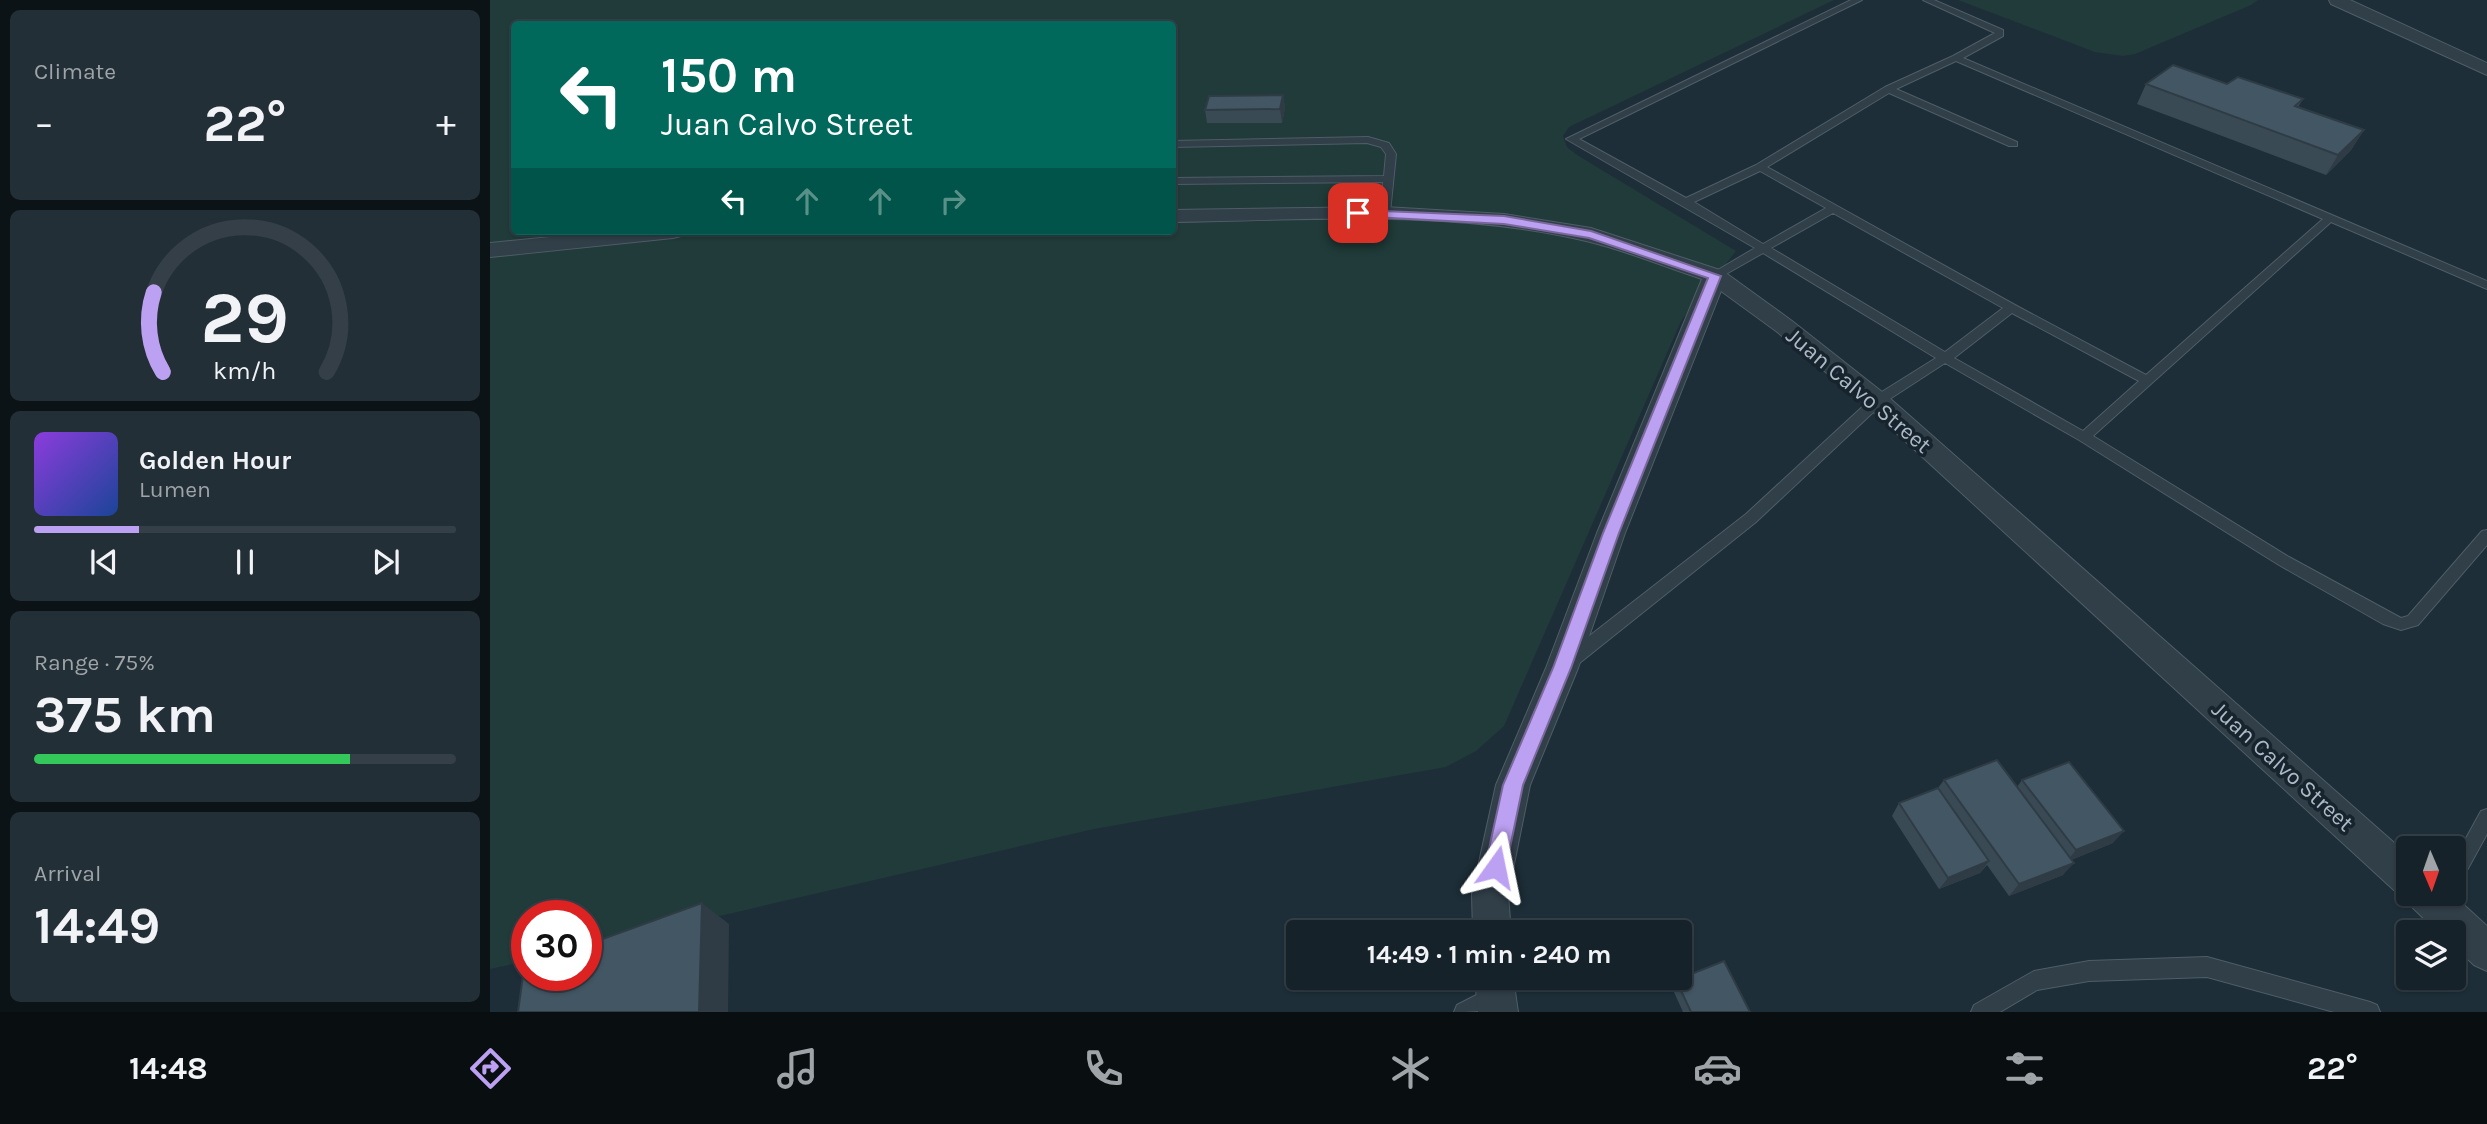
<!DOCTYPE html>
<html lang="en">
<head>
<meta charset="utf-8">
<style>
	:root { --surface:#16222a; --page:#232f36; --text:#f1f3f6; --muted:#9ea4a8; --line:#353f47; --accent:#bca0f2 }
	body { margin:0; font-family:Karla,sans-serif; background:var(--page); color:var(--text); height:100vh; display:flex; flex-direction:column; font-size:26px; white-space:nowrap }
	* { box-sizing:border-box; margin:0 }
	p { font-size:23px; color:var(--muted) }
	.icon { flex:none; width:38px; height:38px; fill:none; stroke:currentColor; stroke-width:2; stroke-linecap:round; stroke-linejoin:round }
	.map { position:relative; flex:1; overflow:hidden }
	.details { display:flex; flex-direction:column; gap:10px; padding:10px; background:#0c1317; width:490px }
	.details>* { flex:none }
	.hud { position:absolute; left:21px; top:21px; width:665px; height:214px; border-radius:7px; box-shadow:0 2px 5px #0004,0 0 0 2px var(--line); background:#00695c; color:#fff; overflow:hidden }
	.needle { width:46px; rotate:178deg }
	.fabs { position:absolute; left:1906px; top:836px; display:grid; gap:14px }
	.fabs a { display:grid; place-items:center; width:70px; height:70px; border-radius:7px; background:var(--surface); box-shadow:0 2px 5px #0004,0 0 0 2px var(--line); font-size:35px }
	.speed { position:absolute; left:21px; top:900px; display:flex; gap:14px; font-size:35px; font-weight:700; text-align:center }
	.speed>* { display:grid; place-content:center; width:91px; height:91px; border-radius:50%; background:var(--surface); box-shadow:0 2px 5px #0004,0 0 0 2px var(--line); line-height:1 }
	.speed .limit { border:10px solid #d22; background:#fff; color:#111 }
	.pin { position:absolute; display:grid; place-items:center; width:60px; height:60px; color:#fff; margin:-30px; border-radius:14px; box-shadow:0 4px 10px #0006 }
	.me { position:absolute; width:77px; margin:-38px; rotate:12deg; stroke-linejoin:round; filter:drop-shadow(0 0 5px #0008) }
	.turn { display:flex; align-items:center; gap:24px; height:147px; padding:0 35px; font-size:32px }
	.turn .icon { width:91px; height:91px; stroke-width:2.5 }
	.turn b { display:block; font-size:49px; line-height:60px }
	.lanes { display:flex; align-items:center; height:66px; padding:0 35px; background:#0003; justify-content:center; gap:35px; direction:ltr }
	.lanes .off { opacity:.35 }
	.big { font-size:52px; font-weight:700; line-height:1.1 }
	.details .widget { flex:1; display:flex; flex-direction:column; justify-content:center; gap:10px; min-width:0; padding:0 24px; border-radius:10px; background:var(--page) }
	.details .dial { align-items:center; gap:0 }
	.dial svg { height:182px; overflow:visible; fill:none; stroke:var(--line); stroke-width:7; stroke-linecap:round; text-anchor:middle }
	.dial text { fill:var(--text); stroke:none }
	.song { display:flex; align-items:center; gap:21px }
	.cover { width:84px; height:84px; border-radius:10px; background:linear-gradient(135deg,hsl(270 70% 55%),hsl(220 70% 35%)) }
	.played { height:7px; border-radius:4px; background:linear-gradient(90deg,var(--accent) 25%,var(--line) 25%) }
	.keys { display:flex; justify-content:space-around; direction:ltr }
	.heat { display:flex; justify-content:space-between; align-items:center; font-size:38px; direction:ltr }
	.charge { height:10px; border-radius:5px; background:linear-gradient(90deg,#34c759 75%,var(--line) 0) }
	.trip { position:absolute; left:796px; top:920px; width:406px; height:70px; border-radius:7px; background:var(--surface); box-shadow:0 2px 5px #0004,0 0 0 2px var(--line); font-weight:700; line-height:70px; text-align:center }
	.tab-bar { display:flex; height:112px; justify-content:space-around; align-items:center; background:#090e11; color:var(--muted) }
	.tab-bar .icon { width:49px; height:49px }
	.tab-bar .on { color:var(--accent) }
	.tab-bar b { font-size:32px; color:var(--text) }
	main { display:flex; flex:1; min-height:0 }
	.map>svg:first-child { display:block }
	.green { fill:#203b39; fill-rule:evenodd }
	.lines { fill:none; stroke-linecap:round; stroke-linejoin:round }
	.lane-casing { stroke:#4f5d67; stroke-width:2 }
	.street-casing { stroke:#4f5d67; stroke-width:2 }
	.lane { fill:#313f49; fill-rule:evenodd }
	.street { fill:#313f49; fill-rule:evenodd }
	.wall { fill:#3a4a55 }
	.shaded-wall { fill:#2f3c45 }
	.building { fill:#435663; stroke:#2f3c45; stroke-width:2 }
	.route { fill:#bca0f2; stroke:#7a689d; stroke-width:2 }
	.labels { text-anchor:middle; stroke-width:7; stroke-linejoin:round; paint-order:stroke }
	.street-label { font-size:23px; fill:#abbac6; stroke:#17242d }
</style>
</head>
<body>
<main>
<section class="details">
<div class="widget"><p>Climate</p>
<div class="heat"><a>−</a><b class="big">22°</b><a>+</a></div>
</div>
<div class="widget dial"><svg viewBox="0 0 100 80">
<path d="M14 69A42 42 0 1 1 86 69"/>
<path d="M14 69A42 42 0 0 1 10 34" stroke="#bca0f2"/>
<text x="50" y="56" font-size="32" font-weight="700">29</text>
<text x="50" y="72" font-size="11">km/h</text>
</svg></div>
<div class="widget">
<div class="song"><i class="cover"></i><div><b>Golden Hour</b><p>Lumen</p></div></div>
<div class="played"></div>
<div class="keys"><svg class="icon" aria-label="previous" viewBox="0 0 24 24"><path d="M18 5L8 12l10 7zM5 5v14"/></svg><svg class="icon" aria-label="pause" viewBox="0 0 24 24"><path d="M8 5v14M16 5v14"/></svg><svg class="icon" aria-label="next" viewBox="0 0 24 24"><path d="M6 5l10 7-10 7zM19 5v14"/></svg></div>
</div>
<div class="widget"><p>Range · 75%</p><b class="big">375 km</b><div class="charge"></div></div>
<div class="widget"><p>Arrival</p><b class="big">14:49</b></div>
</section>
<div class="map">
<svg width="1997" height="1012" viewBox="0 0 1997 1012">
	<rect width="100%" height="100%" fill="#1d2e38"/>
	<path class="green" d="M0 0H1344L1079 127 1073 136 1077 147 1087 155 1246 251 1191 321 1014 726 986 751 956 767 604 829 96 947V915H37V961L0 969ZM24 24H682V231H24Z
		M1468 0H1768L1761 5 1645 54 1633 56 1605 52Z"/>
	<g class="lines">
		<defs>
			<path id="lane" d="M1361 0H1372L1089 139 1196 198 1266 165 1395 87 1463 56 1505 33 1433 0H1444L1513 30V36L1473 58 1997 281V289L1841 222 1603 436 1799 557 1911 618 1918 616 1992 531 1997 530V545L1928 625 1911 630 1893 624 1789 565 1589 440 1455 363 1392 404 1266 522 1087 665 1081 667 1075 665 1073 660 1075 655 1256 514 1382 398 1446 358 1273 253 1229 278H1221V274L1265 248 1076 139ZM1466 61 1833 219 1656 375 1525 305 1277 167 1399 93 1519 146H1527V142L1406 89ZM1270 171 1336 208 1273 244 1204 202ZM1343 213 1513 308 1455 352 1281 248ZM1522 313 1649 381 1593 431 1464 358Z
				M878 137 899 143 906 154 900 213 895 216 890 213 893 182 682 184V178L894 176 896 154 891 147 877 143 682 147V141Z
				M1997 809V834L1970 883 1964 886V860L1991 811Z
				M1717 957 1880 1002 1887 1005 1890 1012H1844L1717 977 1599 981 1547 990 1510 1012H1481L1484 1005 1544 971 1599 961Z
				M1004 986 1011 989 1014 996C1006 1012 982 1012 964 1012L967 1005Z"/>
			<path id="street" d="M1839 0H1860L1997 63V75L1841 4Z
				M895 207 1014 214 1101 228 1233 271 1302 321 1396 395 1918 855V894H1962L1997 926V971L1984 965 1964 946V933H1949L1922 907 1918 896 1905 891 1378 407 1286 331 1231 291 1135 533 1088 668 1040 785 1018 894 1021 933H983L982 894 1006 785 1056 668 1107 533 1212 279C1174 267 1135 250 1096 241 962 209 819 220 682 222V210Z
				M120 231H194L191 236 183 238 0 257V243Z
				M985 978H1023L1028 1012H988Z"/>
		</defs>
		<use href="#lane" class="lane-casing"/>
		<use href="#street" class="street-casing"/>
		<use href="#lane" class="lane"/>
		<use href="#street" class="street"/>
	</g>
	<path class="wall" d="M1656 84H1737L1813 99 1808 107 1874 130 1861 150 1836 175 1647 104Z
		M793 95 795 108 792 123H717L715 110Z
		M1454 780 1527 787 1532 780 1623 843 1581 860 1573 875 1519 896 1497 865 1490 873 1449 889 1402 816 1409 803 1448 788Z
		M1186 980 1260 1012H1193L1183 990Z"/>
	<path class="shaded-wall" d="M793 95 795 108 792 123 790 109Z
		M1874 130 1861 150 1836 175 1848 155Z
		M1634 831 1623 843 1576 862 1586 850Z
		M1499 861 1490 873 1449 889 1458 878Z
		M1584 863 1573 875 1519 896 1529 884Z
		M212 903 239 924 238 1012H209Z"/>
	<path class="building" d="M1683 65 1737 84 1748 77 1813 99 1805 106 1874 130 1848 155 1656 84Z
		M793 95 790 109 715 110 719 96Z
		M1507 760 1584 863 1529 884 1454 780Z
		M1579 762 1634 831 1586 850 1532 780Z
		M1448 788 1499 861 1458 878 1409 803Z
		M212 903 209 1012H28L34 968 37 967V975H96V945Z
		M1234 961 1260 1012H1201L1186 980Z"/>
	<path class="route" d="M868 210 1014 216 1101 231 1231 276 1129 533 1081 668 1033 785 1016 867 1013 874 1006 877 998 874 995 867 1013 785 1063 668 1113 533 1218 278 1099 238 1014 224 864 216 862 213Z"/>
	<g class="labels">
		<g class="street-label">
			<text transform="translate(1369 390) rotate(40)" y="8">Juan Calvo Street</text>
			<text transform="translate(1793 766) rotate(42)" y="8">Juan Calvo Street</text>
		</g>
	</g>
</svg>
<div class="fabs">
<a><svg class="needle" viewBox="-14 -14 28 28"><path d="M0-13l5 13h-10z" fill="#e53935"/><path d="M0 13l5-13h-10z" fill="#9ea4a8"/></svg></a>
<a><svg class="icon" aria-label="layers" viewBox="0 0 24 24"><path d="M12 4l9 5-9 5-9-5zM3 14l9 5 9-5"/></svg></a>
</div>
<div class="speed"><div class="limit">30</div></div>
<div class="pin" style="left:868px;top:213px;background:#d93025"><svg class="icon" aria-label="arrive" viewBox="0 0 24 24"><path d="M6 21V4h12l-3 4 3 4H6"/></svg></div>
<svg class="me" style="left:1006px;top:867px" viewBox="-20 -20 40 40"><path d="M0-17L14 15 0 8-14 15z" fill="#bca0f2" stroke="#fff" stroke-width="4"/></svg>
<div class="trip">14:49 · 1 min · 240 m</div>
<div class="hud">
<div class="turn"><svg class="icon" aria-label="left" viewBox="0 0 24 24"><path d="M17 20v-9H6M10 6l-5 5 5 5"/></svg><div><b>150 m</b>Juan Calvo Street</div></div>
<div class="lanes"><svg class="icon" aria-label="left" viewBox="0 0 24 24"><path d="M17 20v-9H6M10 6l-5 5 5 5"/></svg><svg class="icon off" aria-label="ahead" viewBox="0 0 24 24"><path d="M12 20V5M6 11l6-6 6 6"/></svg><svg class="icon off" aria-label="ahead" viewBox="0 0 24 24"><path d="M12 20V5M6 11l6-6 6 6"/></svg><svg class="icon off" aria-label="right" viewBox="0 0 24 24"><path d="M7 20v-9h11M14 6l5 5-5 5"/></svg></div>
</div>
</div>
</main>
<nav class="tab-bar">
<b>14:48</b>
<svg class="icon on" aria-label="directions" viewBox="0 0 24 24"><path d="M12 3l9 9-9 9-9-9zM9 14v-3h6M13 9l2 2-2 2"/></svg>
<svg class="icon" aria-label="music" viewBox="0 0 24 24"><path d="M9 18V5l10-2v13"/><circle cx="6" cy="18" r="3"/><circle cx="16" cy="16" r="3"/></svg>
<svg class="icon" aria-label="phone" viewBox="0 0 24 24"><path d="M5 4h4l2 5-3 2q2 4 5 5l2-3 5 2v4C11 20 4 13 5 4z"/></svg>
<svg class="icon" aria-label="climate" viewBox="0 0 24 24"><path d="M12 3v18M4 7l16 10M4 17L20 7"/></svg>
<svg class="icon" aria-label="car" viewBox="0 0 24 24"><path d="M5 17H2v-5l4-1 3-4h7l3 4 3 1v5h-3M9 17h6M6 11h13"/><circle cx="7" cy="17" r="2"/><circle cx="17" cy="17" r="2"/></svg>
<svg class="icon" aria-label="filters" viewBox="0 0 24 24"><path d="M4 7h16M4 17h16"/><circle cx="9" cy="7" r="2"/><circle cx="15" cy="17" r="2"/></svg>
<b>22°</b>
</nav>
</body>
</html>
